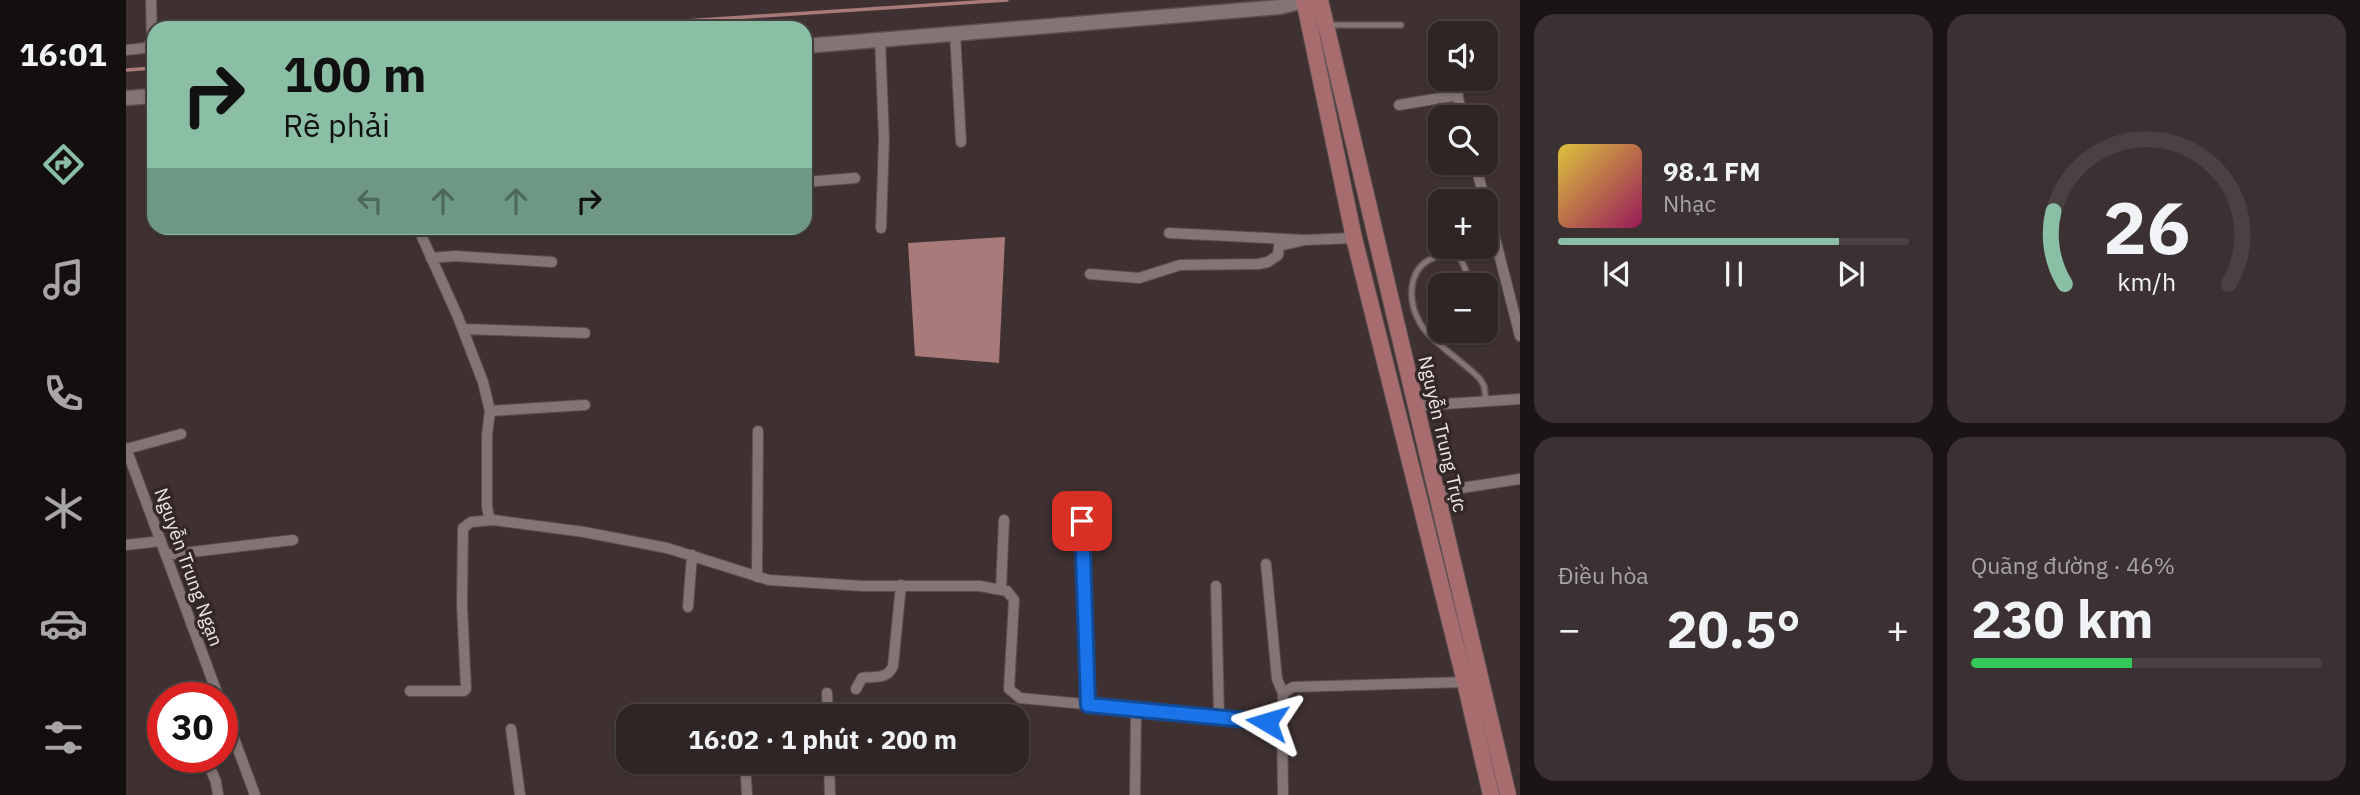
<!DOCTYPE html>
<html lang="vi">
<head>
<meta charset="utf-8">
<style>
	:root { --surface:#2f2525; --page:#3b3132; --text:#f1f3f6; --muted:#a7a5a7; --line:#4a4242; --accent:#8abfa5 }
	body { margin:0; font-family:"IBM Plex Sans",sans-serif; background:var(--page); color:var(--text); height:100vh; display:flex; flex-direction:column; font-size:26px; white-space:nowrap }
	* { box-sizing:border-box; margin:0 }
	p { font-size:23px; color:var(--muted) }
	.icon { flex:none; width:38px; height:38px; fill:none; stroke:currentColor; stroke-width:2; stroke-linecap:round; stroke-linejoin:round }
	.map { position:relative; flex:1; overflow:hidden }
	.panel { display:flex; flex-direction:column; gap:14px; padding:14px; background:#1a1414; width:840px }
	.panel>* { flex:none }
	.guide { position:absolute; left:21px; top:21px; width:665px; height:214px; border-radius:21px; box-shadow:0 2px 5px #0004,0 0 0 2px var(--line); background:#8abfa5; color:#111; overflow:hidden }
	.buttons { position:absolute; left:1302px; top:21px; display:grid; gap:14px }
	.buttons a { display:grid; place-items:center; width:70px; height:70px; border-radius:14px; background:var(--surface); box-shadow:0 2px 5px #0004,0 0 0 2px var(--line); font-size:35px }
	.speed { position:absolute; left:21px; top:682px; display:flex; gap:14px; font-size:35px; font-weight:700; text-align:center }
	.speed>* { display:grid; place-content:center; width:91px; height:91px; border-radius:50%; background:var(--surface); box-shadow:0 2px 5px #0004,0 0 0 2px var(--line); line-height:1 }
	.speed .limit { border:10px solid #d22; background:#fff; color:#111 }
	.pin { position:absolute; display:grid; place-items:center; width:60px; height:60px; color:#fff; margin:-30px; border-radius:14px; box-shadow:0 4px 10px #0006 }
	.me { position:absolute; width:77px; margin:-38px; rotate:277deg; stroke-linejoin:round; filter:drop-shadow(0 0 5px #0008) }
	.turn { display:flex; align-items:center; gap:24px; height:147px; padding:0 21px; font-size:32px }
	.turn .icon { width:91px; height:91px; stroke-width:2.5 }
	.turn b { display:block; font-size:49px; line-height:60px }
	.lanes { display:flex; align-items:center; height:66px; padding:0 21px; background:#0003; justify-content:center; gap:35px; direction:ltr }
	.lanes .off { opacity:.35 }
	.big { font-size:52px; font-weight:800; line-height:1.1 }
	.panel .widget { flex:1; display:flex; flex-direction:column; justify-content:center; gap:10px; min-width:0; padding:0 24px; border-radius:21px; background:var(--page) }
	.panel .dial { align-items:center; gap:0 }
	.dial svg { height:182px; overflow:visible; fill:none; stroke:var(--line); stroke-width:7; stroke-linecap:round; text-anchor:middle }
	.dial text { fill:var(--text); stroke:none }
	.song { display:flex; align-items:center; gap:21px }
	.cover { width:84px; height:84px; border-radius:10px; background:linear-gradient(135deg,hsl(50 70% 55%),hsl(330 70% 35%)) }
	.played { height:7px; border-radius:4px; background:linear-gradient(90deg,var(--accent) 80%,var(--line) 80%) }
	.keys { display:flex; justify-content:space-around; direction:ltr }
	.heat { display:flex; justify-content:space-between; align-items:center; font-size:38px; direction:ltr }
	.charge { height:10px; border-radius:5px; background:linear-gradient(90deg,#34c759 46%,var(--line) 0) }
	.panel .tiles { flex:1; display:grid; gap:14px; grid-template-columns:repeat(2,1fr) }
	.trip { position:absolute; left:490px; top:704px; width:413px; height:70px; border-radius:21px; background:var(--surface); box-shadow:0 2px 5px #0004,0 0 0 2px var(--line); font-weight:800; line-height:70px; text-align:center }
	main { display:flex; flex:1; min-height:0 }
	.tabs { display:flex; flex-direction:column; width:126px; justify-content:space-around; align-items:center; background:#130f0f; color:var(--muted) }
	.tabs .icon { width:49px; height:49px }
	.tabs .selected { color:var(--accent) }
	.tabs b { font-size:32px; color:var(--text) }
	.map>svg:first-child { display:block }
	.water { fill:#a97a7a }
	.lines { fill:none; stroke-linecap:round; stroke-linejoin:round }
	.stream { stroke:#a97a7a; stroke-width:3.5 }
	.lane-casing { stroke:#5a4e4e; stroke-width:8 }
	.street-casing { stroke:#5a4e4e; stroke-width:12 }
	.secondary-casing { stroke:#5a4e4e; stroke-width:17 }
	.primary-casing { stroke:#5a4e4e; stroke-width:18 }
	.lane { stroke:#847474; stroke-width:5 }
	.street { stroke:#847474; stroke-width:10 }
	.secondary { stroke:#847474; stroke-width:14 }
	.primary { stroke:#a66c6e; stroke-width:16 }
	.route-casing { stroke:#114b97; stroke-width:18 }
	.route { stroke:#1a73e8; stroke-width:12 }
	.labels { text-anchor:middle; stroke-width:7; stroke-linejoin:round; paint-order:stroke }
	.street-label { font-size:19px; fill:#efe6e5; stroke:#342727 }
</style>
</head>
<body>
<main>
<nav class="tabs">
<b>16:01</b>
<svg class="icon selected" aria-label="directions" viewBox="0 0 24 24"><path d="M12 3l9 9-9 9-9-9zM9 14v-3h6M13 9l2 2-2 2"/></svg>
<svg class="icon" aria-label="music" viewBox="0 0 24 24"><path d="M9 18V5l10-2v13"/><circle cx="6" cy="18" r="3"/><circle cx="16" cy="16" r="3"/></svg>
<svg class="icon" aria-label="phone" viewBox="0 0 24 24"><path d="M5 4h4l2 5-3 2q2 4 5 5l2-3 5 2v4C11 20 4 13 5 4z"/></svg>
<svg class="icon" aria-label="climate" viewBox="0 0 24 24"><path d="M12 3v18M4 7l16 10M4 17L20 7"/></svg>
<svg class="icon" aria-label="car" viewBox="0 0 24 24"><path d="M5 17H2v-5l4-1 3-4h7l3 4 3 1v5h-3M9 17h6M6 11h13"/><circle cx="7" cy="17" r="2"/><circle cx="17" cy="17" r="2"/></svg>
<svg class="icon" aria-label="filters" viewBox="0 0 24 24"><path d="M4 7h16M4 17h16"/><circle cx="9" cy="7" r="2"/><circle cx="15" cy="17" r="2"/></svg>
</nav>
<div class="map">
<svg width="1394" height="795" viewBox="0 0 1394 795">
	<rect width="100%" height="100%" fill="#3f3131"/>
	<path class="water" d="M879 237 873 363 789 356 782 243Z"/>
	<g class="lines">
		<path class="stream" d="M452 28 881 0
			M0 70 28 68"/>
		<defs>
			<path id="lane" d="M1201 25H1275
				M1343 285C1341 278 1340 265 1334 259 1329 254 1321 255 1314 256 1282 263 1280 298 1294 323 1304 341 1338 362 1354 379L1358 386 1360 401"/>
			<path id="street" d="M829 33 835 142
				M754 39 758 138 755 228
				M0 50 19 48 26 42 25 0
				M1327 79 1337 117
				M1273 105 1332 95
				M1349 163 1359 201
				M679 182 729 178
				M1360 203 1394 336
				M292 228 332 317 357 382 364 411 361 435V507L363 517 367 520 458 532 541 548 643 580 737 586H854L881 591 888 600 883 689 894 698 1152 722 1156 720 1157 693 1167 687 1339 682
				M1043 233 1179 240 1228 238
				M305 258 329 256 426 262
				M964 274 1013 278 1054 265 1132 264 1142 262 1152 255 1153 246 1179 240
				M337 329 459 333
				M1289 406 1394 399
				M364 411 459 405
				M0 448 93 698
				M1 449 55 434
				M1310 492 1394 479
				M956 521 962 705
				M0 545 35 541
				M40 555 167 540
				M1140 564 1151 679 1157 693
				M631 577 632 431
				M1090 586 1093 717
				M875 589 878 520
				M562 607 566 555
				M730 689 736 678C749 676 761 680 767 666L775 585
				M284 691H338L340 689 336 604 337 528 345 522 367 520
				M701 693 702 716
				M96 706 129 795
				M1156 720 1157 795
				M385 729 394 795
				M80 758 90 782 92 795
				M619 761 621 795
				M703 761 704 795
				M1009 795 1010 710"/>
			<path id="secondary" d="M679 46 1154 7 1181 0
				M0 98 28 96"/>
			<path id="primary" d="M1178 0 1228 238 1339 682 1365 795
				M1194 0 1382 795"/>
		</defs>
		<use href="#lane" class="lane-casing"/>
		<use href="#street" class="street-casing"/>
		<use href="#secondary" class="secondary-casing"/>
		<use href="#primary" class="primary-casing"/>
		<use href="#lane" class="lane"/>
		<use href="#street" class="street"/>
		<use href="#secondary" class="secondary"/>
		<use href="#primary" class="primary"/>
	</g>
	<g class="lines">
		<defs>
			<path id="route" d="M956 521 962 705 1141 722"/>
		</defs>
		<use href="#route" class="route-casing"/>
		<use href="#route" class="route"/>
	</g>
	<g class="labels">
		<g class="street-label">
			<text transform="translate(1317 434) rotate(77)" y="7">Nguyễn Trung Trực</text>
			<text transform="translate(63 567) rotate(70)" y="7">Nguyễn Trung Ngạn</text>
		</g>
	</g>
</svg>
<div class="buttons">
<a><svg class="icon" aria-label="sound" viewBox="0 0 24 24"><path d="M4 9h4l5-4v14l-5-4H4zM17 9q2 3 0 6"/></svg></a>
<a><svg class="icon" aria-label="search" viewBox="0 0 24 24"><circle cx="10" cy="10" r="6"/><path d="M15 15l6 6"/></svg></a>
<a>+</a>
<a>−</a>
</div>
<div class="speed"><div class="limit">30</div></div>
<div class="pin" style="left:956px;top:521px;background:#d93025"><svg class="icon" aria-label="arrive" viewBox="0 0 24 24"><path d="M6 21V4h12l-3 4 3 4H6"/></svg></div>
<svg class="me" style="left:1141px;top:722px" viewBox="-20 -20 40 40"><path d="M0-17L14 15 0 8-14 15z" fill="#1a73e8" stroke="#fff" stroke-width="4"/></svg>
<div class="trip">16:02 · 1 phút · 200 m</div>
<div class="guide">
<div class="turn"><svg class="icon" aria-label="right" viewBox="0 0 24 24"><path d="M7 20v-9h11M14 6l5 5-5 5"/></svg><div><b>100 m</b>Rẽ phải</div></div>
<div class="lanes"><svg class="icon off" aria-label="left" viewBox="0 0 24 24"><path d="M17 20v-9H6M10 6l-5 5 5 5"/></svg><svg class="icon off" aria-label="ahead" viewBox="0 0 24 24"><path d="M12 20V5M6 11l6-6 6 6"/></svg><svg class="icon off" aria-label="ahead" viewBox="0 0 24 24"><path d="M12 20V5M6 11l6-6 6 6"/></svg><svg class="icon" aria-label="right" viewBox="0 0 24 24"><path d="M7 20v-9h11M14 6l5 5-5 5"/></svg></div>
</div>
</div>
<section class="panel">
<div class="tiles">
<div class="widget">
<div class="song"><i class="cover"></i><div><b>98.1 FM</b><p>Nhạc</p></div></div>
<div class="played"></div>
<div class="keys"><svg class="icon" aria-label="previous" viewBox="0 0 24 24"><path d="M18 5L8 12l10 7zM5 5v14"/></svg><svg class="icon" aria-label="pause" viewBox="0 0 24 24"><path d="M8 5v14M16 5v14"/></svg><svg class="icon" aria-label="next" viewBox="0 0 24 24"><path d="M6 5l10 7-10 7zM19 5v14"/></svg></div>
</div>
<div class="widget dial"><svg viewBox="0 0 100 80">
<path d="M14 69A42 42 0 1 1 86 69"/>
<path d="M14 69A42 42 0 0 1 9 37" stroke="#8abfa5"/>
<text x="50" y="56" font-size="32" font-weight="700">26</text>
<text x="50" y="72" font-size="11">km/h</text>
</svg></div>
<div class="widget"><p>Điều hòa</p>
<div class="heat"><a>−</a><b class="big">20.5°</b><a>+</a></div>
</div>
<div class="widget"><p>Quãng đường · 46%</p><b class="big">230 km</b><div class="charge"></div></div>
</div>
</section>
</main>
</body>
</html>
